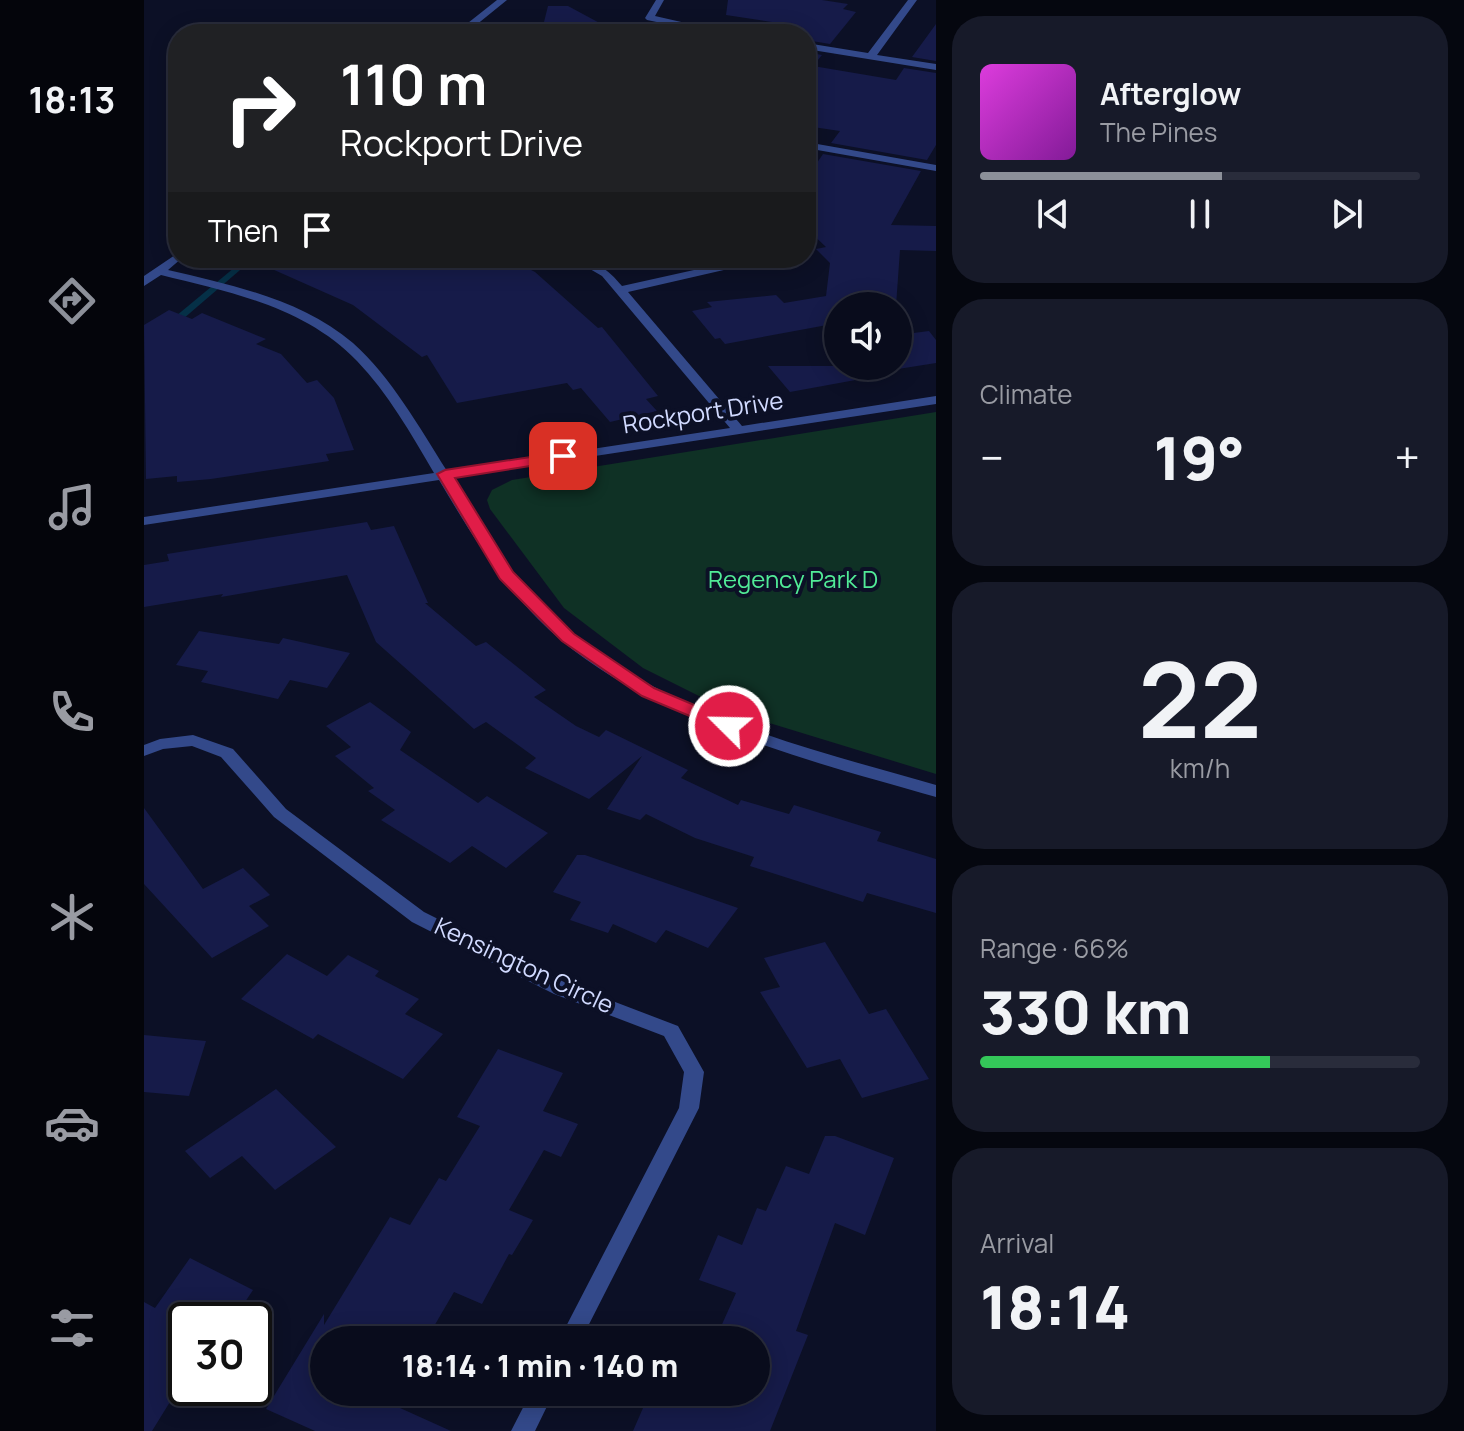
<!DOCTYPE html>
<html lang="en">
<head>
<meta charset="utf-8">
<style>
	:root { --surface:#090c1c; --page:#171a29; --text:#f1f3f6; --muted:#999ba3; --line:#292c3b; --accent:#8c9099 }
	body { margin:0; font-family:Manrope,sans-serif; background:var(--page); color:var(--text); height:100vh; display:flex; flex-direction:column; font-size:30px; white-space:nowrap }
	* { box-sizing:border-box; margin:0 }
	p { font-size:26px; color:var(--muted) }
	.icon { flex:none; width:44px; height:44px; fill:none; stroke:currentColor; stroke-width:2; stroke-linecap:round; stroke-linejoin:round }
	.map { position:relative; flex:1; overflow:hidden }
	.sheet { display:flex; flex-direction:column; gap:16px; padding:16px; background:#05070f; width:528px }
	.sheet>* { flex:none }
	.banner { position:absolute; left:24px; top:24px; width:648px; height:244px; border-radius:32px; box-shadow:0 4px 20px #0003,0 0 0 2px var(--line); background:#202124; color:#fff; overflow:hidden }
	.buttons { position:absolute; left:680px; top:292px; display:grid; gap:16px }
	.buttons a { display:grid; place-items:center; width:88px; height:88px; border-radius:50%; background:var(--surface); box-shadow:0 4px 20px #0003,0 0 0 2px var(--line); font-size:40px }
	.speed { position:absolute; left:24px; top:1302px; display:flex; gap:16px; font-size:40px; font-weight:700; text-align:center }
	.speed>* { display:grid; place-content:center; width:104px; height:104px; border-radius:50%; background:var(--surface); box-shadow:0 4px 20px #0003,0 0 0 2px var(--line); line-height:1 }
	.speed .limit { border:4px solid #111; border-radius:12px; background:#fff; color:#111 }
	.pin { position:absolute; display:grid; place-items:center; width:68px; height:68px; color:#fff; margin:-34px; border-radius:16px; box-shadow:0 4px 12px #0006 }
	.me { position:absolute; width:88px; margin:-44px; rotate:293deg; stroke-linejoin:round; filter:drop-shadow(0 0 6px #0008) }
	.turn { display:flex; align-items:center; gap:28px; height:168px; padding:0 40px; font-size:36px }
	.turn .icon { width:104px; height:104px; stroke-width:2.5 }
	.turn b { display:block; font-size:56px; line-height:68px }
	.then { display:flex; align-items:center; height:76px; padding:0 40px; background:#0003; gap:16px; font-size:30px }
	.big { font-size:60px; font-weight:800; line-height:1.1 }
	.sheet .widget { flex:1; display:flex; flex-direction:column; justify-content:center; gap:12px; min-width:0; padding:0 28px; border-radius:32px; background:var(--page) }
	.sheet .dial { align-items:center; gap:0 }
	.dial b { font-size:104px; line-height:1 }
	.song { display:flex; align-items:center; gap:24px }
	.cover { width:96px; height:96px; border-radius:12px; background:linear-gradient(135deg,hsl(300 70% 55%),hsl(290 70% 35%)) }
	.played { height:8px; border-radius:4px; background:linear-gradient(90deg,var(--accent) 55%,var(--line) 55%) }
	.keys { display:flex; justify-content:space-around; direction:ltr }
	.heat { display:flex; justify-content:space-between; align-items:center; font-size:44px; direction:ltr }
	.charge { height:12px; border-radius:6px; background:linear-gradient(90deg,#34c759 66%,var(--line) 0) }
	.trip { position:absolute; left:166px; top:1326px; width:460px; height:80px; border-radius:40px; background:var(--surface); box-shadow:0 4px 20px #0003,0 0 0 2px var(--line); font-weight:800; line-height:80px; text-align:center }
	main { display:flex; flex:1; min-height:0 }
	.tabs { display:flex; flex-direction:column; width:144px; justify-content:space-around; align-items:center; background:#04050b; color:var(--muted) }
	.tabs .icon { width:56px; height:56px }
	.tabs .on { color:var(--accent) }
	.tabs b { font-size:36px; color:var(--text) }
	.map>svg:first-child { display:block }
	.green { fill:#0f3125 }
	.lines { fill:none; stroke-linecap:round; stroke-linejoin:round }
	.stream { fill:#053047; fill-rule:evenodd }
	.building { fill:#161b49 }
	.street { fill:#33498a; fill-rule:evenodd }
	.route { fill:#e11d48; stroke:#92132f; stroke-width:2 }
	.labels { text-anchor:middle; stroke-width:8; stroke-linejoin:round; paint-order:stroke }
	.street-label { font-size:24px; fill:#d1daff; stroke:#0c1026 }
	.park-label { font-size:24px; fill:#51eb97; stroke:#0c1026 }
</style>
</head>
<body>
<main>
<nav class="tabs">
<b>18:13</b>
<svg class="icon on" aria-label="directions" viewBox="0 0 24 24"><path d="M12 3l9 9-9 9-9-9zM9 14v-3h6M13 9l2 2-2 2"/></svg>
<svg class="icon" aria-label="music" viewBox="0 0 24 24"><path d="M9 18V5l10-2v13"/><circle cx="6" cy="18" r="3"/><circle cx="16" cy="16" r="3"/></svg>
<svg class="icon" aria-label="phone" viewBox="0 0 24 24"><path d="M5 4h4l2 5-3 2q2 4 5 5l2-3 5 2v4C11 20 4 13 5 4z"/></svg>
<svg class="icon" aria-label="climate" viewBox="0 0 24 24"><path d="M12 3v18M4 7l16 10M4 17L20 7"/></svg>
<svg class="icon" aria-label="car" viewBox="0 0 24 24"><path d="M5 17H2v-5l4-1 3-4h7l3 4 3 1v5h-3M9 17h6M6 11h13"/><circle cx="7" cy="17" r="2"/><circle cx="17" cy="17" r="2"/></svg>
<svg class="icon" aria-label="filters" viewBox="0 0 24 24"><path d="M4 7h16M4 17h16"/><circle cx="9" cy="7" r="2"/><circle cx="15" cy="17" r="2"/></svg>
</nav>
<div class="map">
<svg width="792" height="1431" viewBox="0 0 792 1431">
	<rect width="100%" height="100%" fill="#0c1026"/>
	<path class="green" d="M792 412V774L583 710 499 668 420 608 346 509 343 500 348 490 368 480Z"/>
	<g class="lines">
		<path class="stream" d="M102 258H110L32 325H26V321Z"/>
	</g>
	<path class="building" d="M584 0H678L704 4 699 9 712 12 686 44 662 40V33L650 31 654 26 582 15Z
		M404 6H424L476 34H397Z
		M792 24V61L768 57Z
		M662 52 678 55 669 66 752 80 760 68 792 73V145L783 160 687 143 696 131 662 126Z
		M679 154 777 171 747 225 792 226V251L756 250 752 306H694V323L581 344 576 338 571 339 548 311 568 307 563 302 632 295 640 303 682 296 686 263 672 249 682 247 662 228V179Z
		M103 258H364L391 272 454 328 458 327 514 396 502 399 513 411 466 422 437 388 429 390 423 383 313 403 283 355 278 357 209 305Z
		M25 310 48 319 58 313 122 339 112 344 137 354 163 383 173 380 190 398 210 450 182 454 185 461 67 479 33 482V476L2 479 0 325Z
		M785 331 792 340V363L754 369V335Z
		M624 366H716L717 379 646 392Z
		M223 522 227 530 250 526 284 603H281L332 646 342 642 402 690 390 697 432 726 455 737 462 730 544 770 537 778 594 805 597 800 645 814 650 805 737 832 733 841 792 859V913L723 893 719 902 606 866 610 857 551 838 502 814 496 820 463 809 498 756 445 799 381 768 392 758 342 722 330 729 232 642 203 575 77 597 79 594 0 607V565L25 561 23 554Z
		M55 631 135 644 139 638 206 653 183 688 146 680 134 699 57 682 64 671 32 665Z
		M226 702 267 732 256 750 334 803 343 796 404 833 362 868 328 846 306 863 237 820 251 810 224 791 230 788 191 756 207 747 182 726Z
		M0 808 59 889 99 868 126 895 105 906 125 926 68 958 0 884Z
		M433 855H441L594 908 564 948 522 930 512 943 469 924 464 933 426 920 437 902 409 892Z
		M681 942 725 1014 742 1009 785 1079 718 1098 696 1059 663 1068 616 992 636 987 620 958Z
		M143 954 183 976 204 955 235 971 231 976 275 999 261 1014 299 1034 259 1079 174 1034 169 1039 97 999Z
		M0 1035 62 1041 45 1096 0 1092Z
		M354 1049 419 1073 399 1111 434 1124 417 1157 400 1150 365 1210 389 1220 368 1255 365 1254 338 1304 310 1292 282 1340H180V1392H251L245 1403 307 1431H171L122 1409 180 1314V1325L246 1217 266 1225 295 1178 302 1181 336 1126 313 1117Z
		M132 1089 192 1147 131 1190 98 1156 66 1178 41 1151Z
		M681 1136H691L750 1158 721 1235 691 1223 652 1331 664 1335 626 1431H489L506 1392H612V1340H571L592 1293 555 1280 574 1235 598 1245 613 1208 622 1211 642 1166 665 1174Z
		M46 1258 109 1290 89 1320H42V1376L8 1431H0V1302L11 1308Z"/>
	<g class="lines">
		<path class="street" d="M353 0H363L321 34H310Z
			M512 0H520L511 16 590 34H571L503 20 501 18Z
			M764 0H773L733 55 792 64V70L662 49V43L724 53Z
			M662 142 792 165V171L662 148Z
			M34 253V258H38L24 270C88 285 157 299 209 343 248 378 275 427 303 471L586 428 458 276 427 258C449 258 464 269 478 286L604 258H625L619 261 484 292 598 426 792 396V404L307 478C337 526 366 576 407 615 511 712 659 747 792 785V797C662 760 491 717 394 619 354 578 324 529 295 480L0 525V517L290 473C267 434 244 393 213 361 161 307 86 292 17 275L0 286V276Z
			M49 735 89 749 142 809 280 912 424 984 534 1026 560 1072 555 1108 437 1340H415L535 1108 540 1072 520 1036 410 994 268 922 130 817 77 757 48 746 19 749 0 756V745L16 739Z
			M387 1392H410L391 1431H367Z"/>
	</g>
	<path class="route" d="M419 452 426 456 424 460 311 478 369 572 430 634 510 688 591 722 594 726 591 730H579L498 696 418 641 356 579 293 474 301 470Z"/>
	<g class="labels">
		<g class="street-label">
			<text transform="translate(559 413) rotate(-9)" y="8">Rockport Drive</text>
			<text transform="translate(380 966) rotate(25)" y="8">Kensington Circle</text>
		</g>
		<g class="park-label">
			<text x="649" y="588">Regency Park D</text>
		</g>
	</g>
</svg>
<div class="buttons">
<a><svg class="icon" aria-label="sound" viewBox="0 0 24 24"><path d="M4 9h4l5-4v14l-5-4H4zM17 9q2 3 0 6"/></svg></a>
</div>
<div class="speed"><div class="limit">30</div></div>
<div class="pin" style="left:419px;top:456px;background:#d93025"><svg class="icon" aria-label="arrive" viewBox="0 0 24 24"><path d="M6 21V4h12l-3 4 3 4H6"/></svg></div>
<svg class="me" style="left:585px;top:726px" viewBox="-20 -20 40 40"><circle r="17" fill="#e11d48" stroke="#fff" stroke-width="3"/><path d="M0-11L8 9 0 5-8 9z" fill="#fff"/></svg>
<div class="trip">18:14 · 1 min · 140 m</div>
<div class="banner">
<div class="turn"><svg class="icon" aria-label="right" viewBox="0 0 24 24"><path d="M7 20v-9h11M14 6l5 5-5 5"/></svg><div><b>110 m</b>Rockport Drive</div></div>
<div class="then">Then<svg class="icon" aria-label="arrive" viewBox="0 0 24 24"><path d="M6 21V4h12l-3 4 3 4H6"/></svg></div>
</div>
</div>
<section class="sheet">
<div class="widget">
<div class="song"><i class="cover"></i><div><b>Afterglow</b><p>The Pines</p></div></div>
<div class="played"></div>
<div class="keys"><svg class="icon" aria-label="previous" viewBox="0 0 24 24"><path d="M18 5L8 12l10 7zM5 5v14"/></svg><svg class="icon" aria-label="pause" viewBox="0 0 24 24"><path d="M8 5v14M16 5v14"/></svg><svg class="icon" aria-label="next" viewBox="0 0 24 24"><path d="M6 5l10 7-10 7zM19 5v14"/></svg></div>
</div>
<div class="widget"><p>Climate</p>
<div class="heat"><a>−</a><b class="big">19°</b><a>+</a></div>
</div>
<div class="widget dial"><b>22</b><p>km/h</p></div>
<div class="widget"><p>Range · 66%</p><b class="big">330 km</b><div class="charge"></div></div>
<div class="widget"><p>Arrival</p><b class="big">18:14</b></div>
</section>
</main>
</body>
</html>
